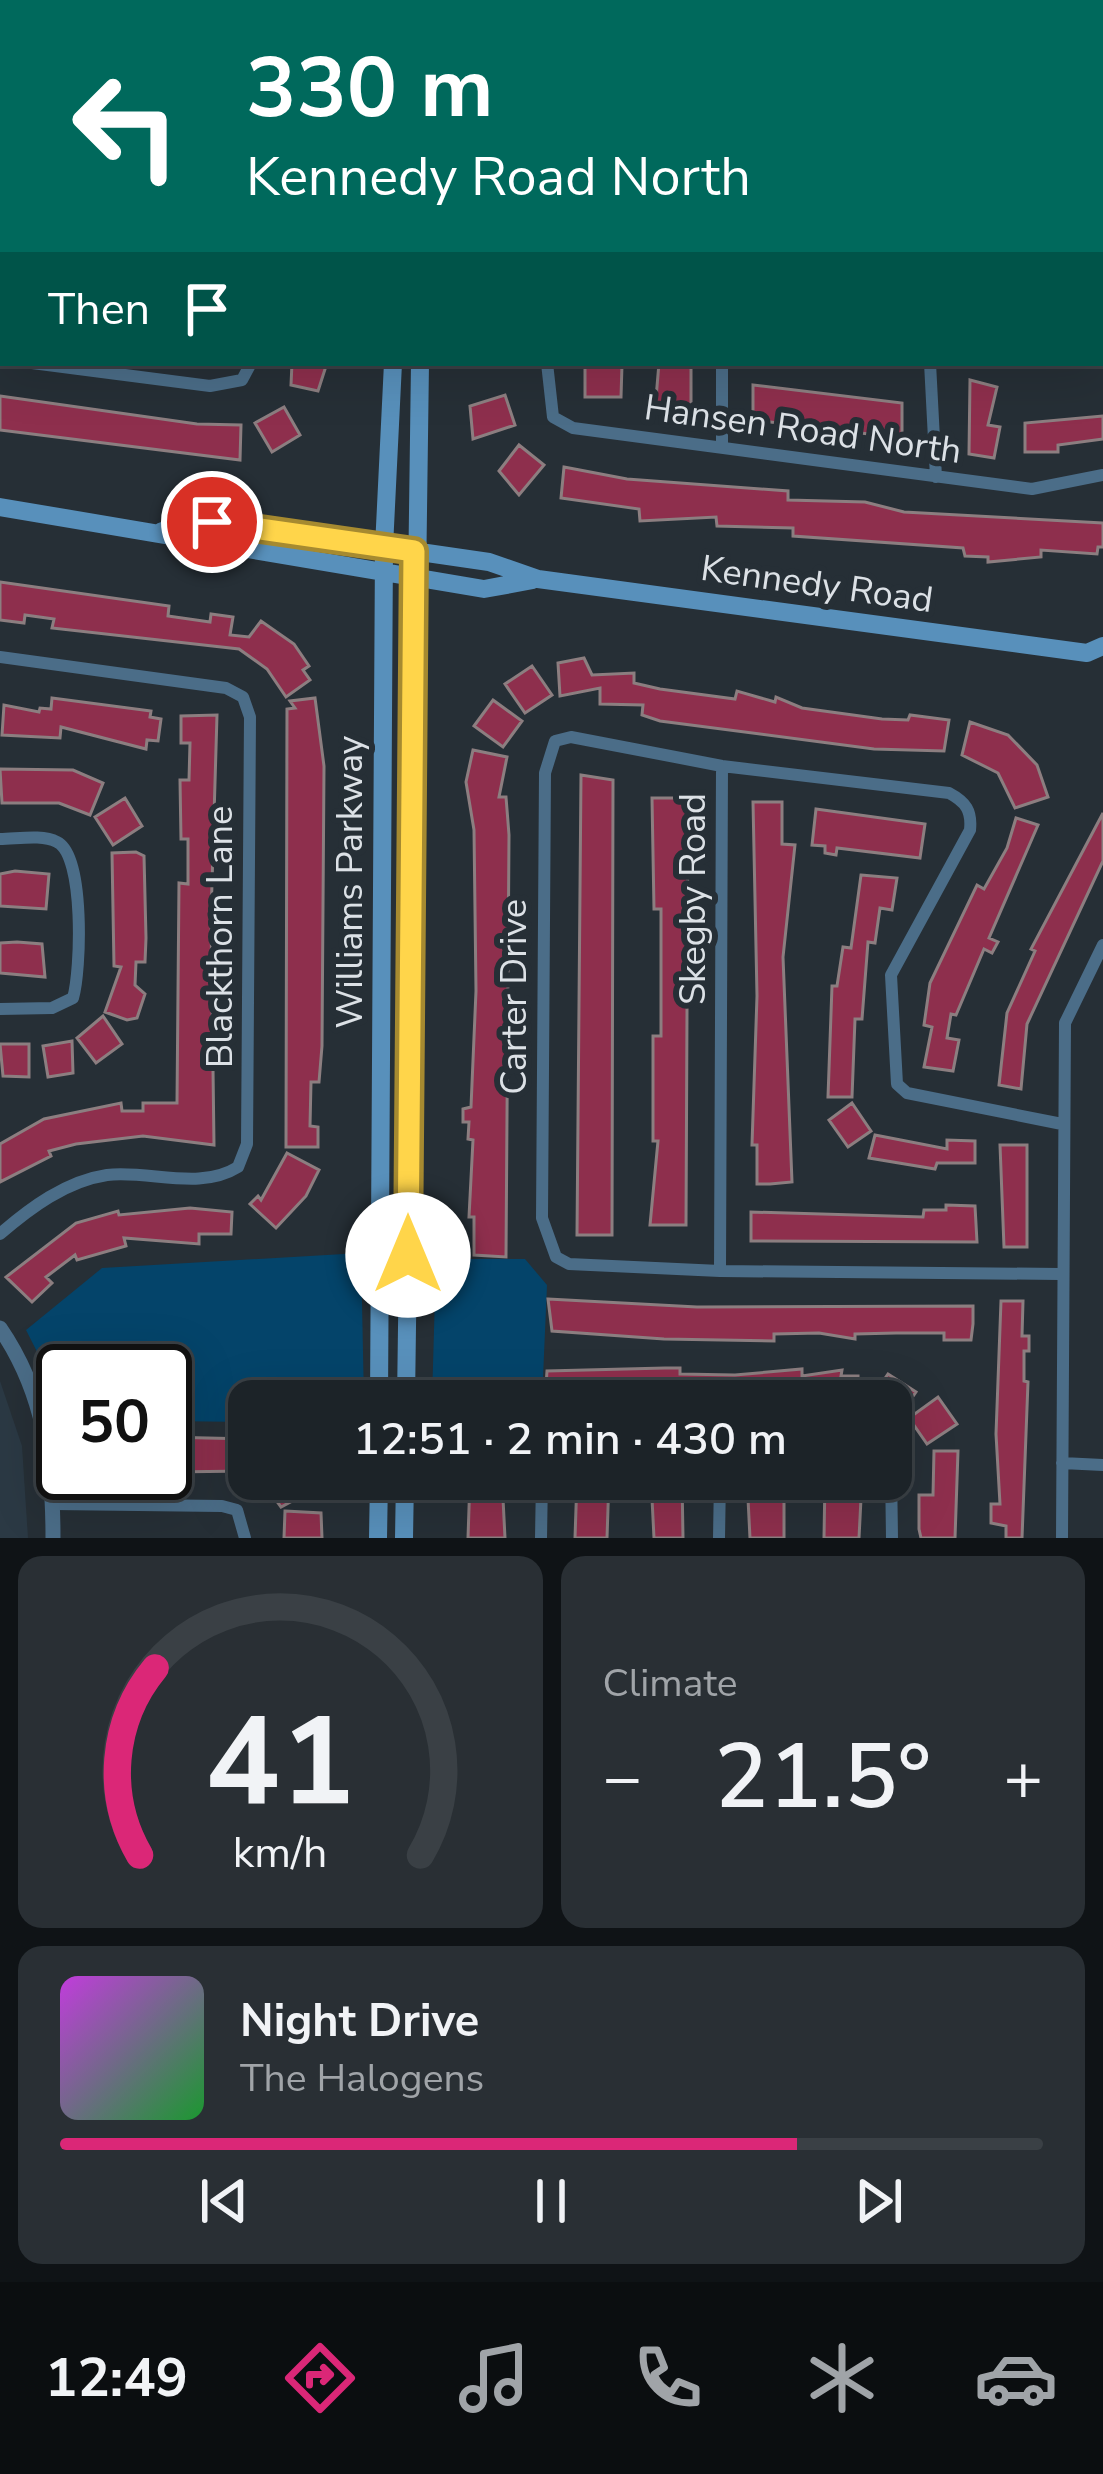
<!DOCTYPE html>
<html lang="en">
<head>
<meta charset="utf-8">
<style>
	:root { --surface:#1c2328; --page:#292f34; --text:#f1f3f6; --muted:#a0a4a8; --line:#3a4045; --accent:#db2777 }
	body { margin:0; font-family:"Nunito Sans",sans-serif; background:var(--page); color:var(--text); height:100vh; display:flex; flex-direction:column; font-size:45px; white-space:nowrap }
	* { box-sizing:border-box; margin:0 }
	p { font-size:39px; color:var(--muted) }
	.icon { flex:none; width:66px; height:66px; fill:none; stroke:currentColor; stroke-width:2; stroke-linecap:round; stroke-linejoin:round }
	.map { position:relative; height:1538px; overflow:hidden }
	.drawer { display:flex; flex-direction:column; gap:18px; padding:18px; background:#0f1316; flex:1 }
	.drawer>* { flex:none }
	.hud { position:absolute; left:0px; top:0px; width:1104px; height:366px; box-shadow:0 12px 48px #0002,0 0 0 3px var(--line); background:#00695c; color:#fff; overflow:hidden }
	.speed { position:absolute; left:36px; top:1344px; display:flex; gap:24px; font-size:60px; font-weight:700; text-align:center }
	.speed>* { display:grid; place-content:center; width:156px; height:156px; border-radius:50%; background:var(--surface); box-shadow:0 12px 48px #0002,0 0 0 3px var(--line); line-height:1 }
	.speed .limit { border:6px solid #111; border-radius:18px; background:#fff; color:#111 }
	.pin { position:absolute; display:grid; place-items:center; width:102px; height:102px; color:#fff; margin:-51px; border:6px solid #fff; border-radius:50%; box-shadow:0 3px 12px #0007 }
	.me { position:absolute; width:132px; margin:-66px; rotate:0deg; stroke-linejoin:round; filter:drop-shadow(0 0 9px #0008) }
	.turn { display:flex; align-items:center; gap:42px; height:252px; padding:0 48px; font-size:54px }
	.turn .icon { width:156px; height:156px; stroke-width:2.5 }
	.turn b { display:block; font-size:84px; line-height:102px }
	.then { display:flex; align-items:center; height:114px; padding:0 48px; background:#0003; gap:24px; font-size:45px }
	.big { font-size:90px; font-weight:600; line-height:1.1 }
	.drawer .card { flex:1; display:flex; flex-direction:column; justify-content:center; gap:18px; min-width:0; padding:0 42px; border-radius:24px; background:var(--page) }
	.drawer .dial { align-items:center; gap:0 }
	.dial svg { height:312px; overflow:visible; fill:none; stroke:var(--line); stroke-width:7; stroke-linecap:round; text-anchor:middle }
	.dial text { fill:var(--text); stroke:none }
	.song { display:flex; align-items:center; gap:36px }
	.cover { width:144px; height:144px; border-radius:18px; background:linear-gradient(135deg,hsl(290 70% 55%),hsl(130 70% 35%)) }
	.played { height:12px; border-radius:6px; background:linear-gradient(90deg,var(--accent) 75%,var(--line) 75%) }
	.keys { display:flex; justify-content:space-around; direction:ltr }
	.heat { display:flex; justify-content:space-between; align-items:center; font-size:66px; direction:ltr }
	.drawer .tiles { flex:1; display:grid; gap:18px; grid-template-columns:1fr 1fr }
	.card:last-child { grid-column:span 2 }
	.trip { position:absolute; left:228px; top:1380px; width:684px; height:120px; border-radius:24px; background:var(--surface); box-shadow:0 12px 48px #0002,0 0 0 3px var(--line); font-weight:600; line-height:120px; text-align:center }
	.dock { display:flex; height:192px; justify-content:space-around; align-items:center; background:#0b0e10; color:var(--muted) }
	.dock .icon { width:84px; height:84px }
	.dock .on { color:var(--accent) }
	.dock b { font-size:54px; color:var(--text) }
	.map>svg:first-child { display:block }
	.built { fill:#2b3944 }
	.green { fill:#04446a }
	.building { fill:#8e2f4d; stroke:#8c7e80; stroke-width:3 }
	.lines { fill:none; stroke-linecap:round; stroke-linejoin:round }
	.minor { stroke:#4b6d88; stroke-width:12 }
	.tertiary { stroke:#4b6d88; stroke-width:15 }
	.secondary { stroke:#5890bb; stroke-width:18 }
	.route-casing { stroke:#a68a30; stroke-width:30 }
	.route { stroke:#ffd54a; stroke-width:21 }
	.labels { text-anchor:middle; stroke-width:12; stroke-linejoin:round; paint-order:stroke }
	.street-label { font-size:36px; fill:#dce1e6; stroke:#262f36 }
</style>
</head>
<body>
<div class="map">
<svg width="1103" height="1538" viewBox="0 0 1103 1538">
	<rect width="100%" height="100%" fill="#262f36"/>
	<path class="built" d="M0 1381 22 1446 28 1538H0Z"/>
	<path class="green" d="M361 1253 364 1401H249V1422L165 1421V1371H63V1403L26 1330 102 1268Z
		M436 1259H525L547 1285 542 1401H432Z"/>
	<path class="building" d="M292 363H327L318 391 291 385Z
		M659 363H691V410H655Z
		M585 364 622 365 621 397H585Z
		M970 380 997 387 988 425 1000 427 994 458 969 454Z
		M753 385 902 403V438L753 420Z
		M505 395 515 425 473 439 470 406Z
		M0 396 197 424 241 425 240 460 0 430Z
		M284 407 300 435 272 452 255 423Z
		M1103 416V439L1058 445V452H1025V423Z
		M519 445 544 465 519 495 499 471Z
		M564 467 627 479 788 491V500L865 502 904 512 1103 523V547H1098L1097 554 1041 550V557L988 562V557L965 556 963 548 793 536V528L717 526 716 517 640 521 639 509 561 498Z
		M0 582 169 606 168 616 210 622 211 614 233 617 230 635 249 637 261 621 294 644 309 666 303 670 310 680 286 697 267 669 239 649 52 628 54 619 25 615 24 623 0 620Z
		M584 658 592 675 634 673V683L660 689 735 699 737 691 775 702 776 697 802 708 882 719 908 720 910 715 949 720 944 751 874 749 660 721 642 715 643 705 600 704V688L560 696 558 663Z
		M532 666 552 695 525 713 505 684Z
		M52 698 151 711 150 717 161 719 158 741 147 740 146 749 61 727 60 738 2 735 4 705 39 712 40 708 51 709Z
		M315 698 324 766 322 1046 319 1082H311L310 1126 318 1127V1147H286L287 709 295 708 290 701Z
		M493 700 522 721 503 747 474 726Z
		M217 715 211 917 214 1145 143 1136 76 1144 49 1151 51 1156 0 1182V1144L44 1119 121 1103 122 1111H143V1103H177L179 883 188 884V839H181L180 780H189L190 743H181V716Z
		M970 722 1008 735 1037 765 1048 797 1015 808 998 773 962 755Z
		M473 750 507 757 499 797H506L509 835 506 1257 474 1255V1217H469L473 1140 468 1139 469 1122H463V1109L471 1107 476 991 474 830 466 782Z
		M0 769 73 770 103 783 90 815 59 803H2Z
		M581 775 613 780 612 1235H577Z
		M125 798 142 826 113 845 95 817Z
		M652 798H688L686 1225H650L658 1141H653V1036H661V909H654Z
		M753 802H782V844L795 845 783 957 792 1182 770 1184H757V1145H752L757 996Z
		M816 809 925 824 920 858 837 848 836 855 825 853V846L812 845Z
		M1103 813V861L1027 1024 1021 1089 999 1085 1007 1013 1035 951 1031 949Z
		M1016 818 1038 825 989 938 998 942 992 953 984 949 956 1015 951 1014 947 1038 959 1040 953 1071 924 1067 932 1027 924 1025 930 983 977 885 984 889 1007 848Z
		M136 852 144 856 146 938 145 962H136L135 985 145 994 137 1018 127 1020 105 1012 121 967 114 966 112 853Z
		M15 871 49 874 46 909 0 906V874Z
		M861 875 897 878 892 910 880 908 875 943 868 942 862 1019H855L852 1097H828L832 986H837L843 947 851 948Z
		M17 942 42 944 45 977 0 973V943Z
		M103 1016 122 1044 96 1063 77 1038Z
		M72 1041 73 1073 48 1077 43 1046Z
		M0 1044H29V1077L3 1076Z
		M852 1103 871 1131 848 1147 829 1120Z
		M875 1135 947 1149V1140L975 1141V1163H937L935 1169 869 1158Z
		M1000 1145H1027V1247H1004Z
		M287 1153 319 1170 306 1196 276 1228 250 1204 258 1196 261 1200Z
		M946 1205 975 1206 977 1242 751 1241V1212L923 1217 924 1210H946Z
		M190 1208 232 1212 231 1234H199V1244L124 1238 126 1246 77 1260 75 1255 46 1277 52 1283 32 1302 6 1277 76 1223 118 1211 119 1215Z
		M548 1299 697 1307 973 1306V1324L971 1340H944V1333H896L855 1334V1339L819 1333 774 1334V1341L664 1339 552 1331Z
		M1001 1301H1023L1022 1336H1029V1351H1024V1381L1028 1382 1022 1538H1006V1526L991 1523V1504H1000L996 1434Z
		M665 1368H680V1374L735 1375 802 1369V1376L842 1370 841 1376H858V1401H545L547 1371Z
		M888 1374 916 1392 900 1415 891 1409V1401L872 1397Z
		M938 1397 957 1424 927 1444 909 1418Z
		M165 1437 249 1439 246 1471 170 1472 165 1469Z
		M934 1451H958L955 1538H921L919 1529V1495H933Z
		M275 1479H303L309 1492 281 1507 265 1485Z
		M470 1479H502L505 1538H468Z
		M577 1479H609L607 1538H575Z
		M651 1479H682L683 1538H654Z
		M747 1479H784V1538H750Z
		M825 1479H862L859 1538H824Z
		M285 1511 321 1513 322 1538H284Z"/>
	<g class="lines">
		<path class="minor" d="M974 0 994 3
			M257 3V0
			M550 3V0
			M723 3 724 0
			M1101 19 1103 20
			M0 158 3 159
			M1101 291H1103
			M0 359H3
			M32 363 210 386 242 380 251 363
			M547 363 553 417 573 428 1032 489 1103 475
			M722 363V447
			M930 363 936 477
			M0 657 226 688 243 697 250 717 247 1144 238 1167C200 1191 150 1170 107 1175 66 1181 30 1208 0 1234
			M0 839C17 839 42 834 57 842 85 855 81 971 73 998L52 1008 0 1009
			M720 1271 722 766
			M1060 1274 720 1271 569 1264 556 1257 542 1218 545 773 555 741 571 737 722 766 949 793C966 802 972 811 970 830L891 975 897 1084 907 1093 1062 1124
			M1062 1463 1103 1465
			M891 1468 892 1538
			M53 1504 222 1506 237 1510 245 1538
			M541 1538 542 1479
			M719 1538 720 1479
			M1062 1538 1065 1023 1103 945"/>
		<path class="tertiary" d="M0 1328C44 1392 53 1462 53 1538"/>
		<path class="secondary" d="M394 0V3
			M428 3V0
			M0 507 484 589 533 580
			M162 531 213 522 489 562 538 579 1087 653 1103 646
			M379 1401 384 547 393 363
			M406 1401 420 363
			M378 1538 379 1479
			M404 1538 405 1479"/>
	</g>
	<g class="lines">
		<defs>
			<path id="route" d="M212 522 414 551 408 1255"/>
		</defs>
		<use href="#route" class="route-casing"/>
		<use href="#route" class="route"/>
	</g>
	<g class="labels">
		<g class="street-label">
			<text transform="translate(803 428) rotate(8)" y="13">Hansen Road North</text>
			<text transform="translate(817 583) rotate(8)" y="13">Kennedy Road</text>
			<text transform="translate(349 882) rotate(-90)" y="13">Williams Parkway</text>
			<text transform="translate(692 899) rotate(-90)" y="13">Skegby Road</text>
			<text transform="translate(219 937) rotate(-90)" y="13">Blackthorn Lane</text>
			<text transform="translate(513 997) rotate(-90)" y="13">Carter Drive</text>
		</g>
	</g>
</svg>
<div class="speed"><div class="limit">50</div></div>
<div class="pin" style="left:212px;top:522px;background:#d93025"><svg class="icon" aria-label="arrive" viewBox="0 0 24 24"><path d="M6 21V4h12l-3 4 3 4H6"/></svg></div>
<svg class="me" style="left:408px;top:1255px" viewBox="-20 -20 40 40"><circle r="19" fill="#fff"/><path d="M0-13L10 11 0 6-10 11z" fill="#ffd54a"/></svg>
<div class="trip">12:51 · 2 min · 430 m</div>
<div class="hud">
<div class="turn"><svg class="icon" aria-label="left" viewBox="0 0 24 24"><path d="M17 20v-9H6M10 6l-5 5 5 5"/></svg><div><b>330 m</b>Kennedy Road North</div></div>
<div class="then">Then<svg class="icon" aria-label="arrive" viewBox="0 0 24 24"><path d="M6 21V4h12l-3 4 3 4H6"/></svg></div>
</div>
</div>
<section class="drawer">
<div class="tiles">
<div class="card dial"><svg viewBox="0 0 100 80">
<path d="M14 69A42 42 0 1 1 86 69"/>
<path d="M14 69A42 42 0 0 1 18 21" stroke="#db2777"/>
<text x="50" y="56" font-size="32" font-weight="700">41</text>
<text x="50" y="72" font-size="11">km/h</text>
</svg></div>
<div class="card"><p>Climate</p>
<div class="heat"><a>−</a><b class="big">21.5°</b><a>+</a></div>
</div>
<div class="card">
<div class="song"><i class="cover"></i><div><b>Night Drive</b><p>The Halogens</p></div></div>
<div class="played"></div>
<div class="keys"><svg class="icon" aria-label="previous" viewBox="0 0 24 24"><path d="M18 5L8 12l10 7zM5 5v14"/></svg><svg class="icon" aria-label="pause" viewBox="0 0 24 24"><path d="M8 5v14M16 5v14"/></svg><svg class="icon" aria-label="next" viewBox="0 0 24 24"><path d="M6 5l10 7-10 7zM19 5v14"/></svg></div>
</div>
</div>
</section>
<nav class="dock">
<b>12:49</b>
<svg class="icon on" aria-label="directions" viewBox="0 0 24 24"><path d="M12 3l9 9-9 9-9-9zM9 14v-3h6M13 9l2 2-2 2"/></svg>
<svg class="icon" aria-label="music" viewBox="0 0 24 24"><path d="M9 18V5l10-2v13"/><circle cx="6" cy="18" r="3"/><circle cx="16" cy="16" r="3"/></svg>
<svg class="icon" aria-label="phone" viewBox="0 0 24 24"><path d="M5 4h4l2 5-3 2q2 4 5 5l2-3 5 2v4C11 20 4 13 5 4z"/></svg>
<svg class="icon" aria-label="climate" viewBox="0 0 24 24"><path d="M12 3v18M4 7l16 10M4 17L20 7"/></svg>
<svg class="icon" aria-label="car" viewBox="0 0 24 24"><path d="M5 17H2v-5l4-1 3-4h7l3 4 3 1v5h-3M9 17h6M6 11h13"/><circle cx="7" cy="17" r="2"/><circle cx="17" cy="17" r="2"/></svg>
</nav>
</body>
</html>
